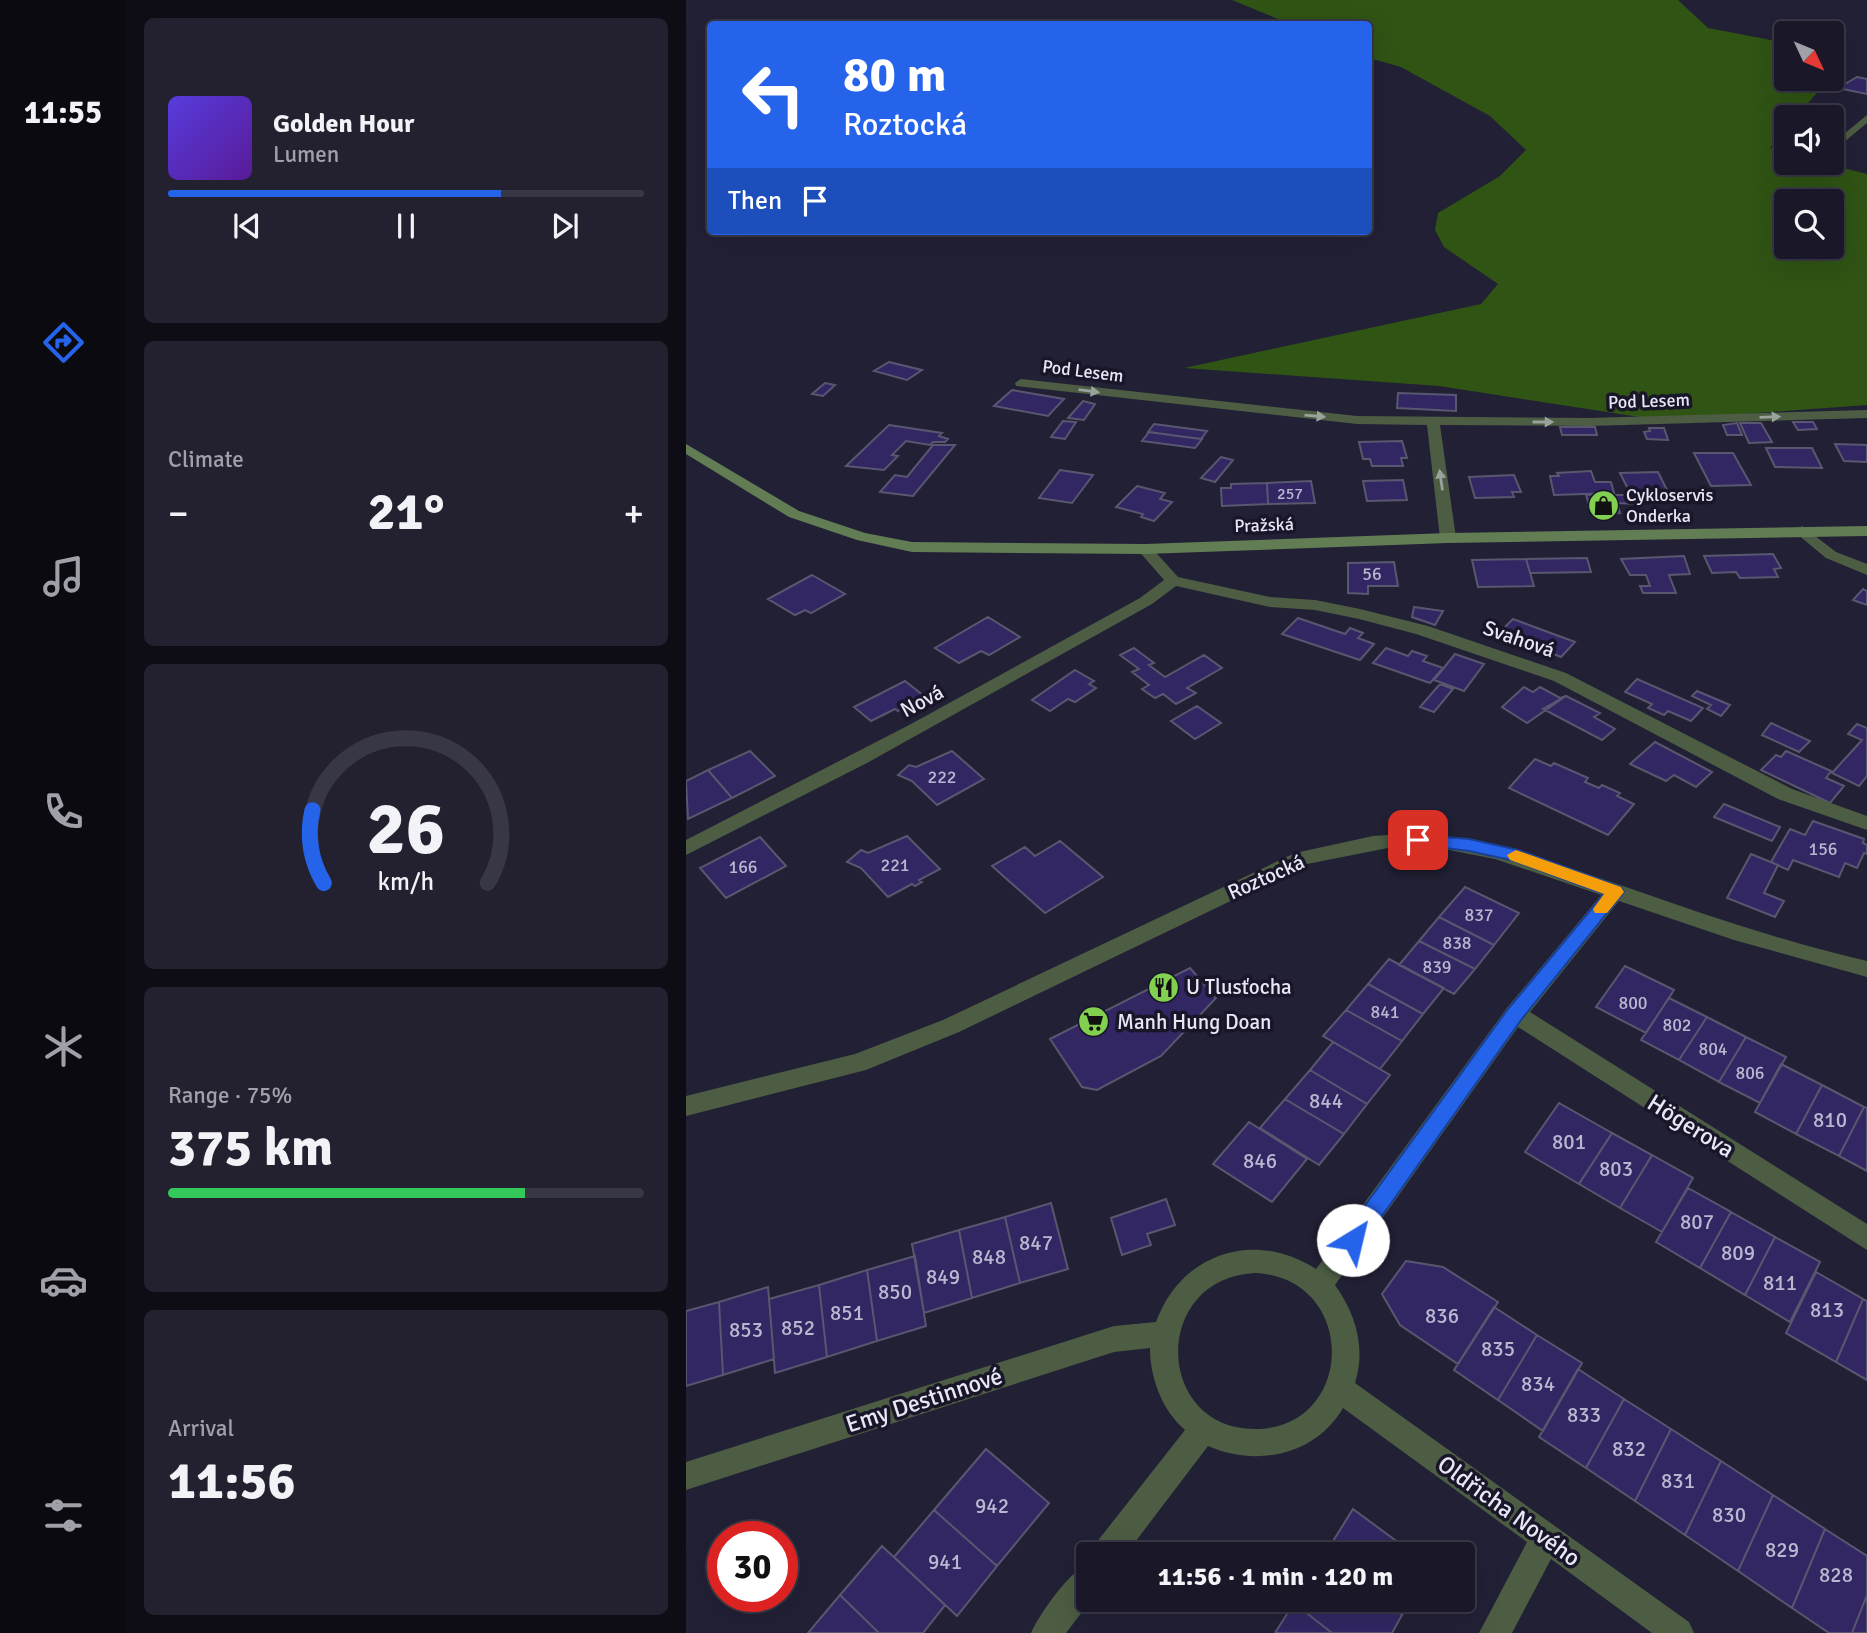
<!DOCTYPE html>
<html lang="en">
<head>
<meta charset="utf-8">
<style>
	:root { --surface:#1a1828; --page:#232130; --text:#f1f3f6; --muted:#9fa0a8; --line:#383745; --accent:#2563eb }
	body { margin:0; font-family:Signika,sans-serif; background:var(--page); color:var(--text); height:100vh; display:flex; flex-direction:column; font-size:26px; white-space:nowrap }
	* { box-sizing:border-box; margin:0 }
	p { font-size:23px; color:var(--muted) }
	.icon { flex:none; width:38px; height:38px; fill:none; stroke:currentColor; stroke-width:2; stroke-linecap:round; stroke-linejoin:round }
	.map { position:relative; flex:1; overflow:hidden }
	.side { display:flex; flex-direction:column; gap:18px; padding:18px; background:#0e0d16; width:560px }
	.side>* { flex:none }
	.top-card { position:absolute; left:21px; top:21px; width:665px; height:214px; border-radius:7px; box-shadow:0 7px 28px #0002,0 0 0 2px var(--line); background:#2563eb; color:#fff; overflow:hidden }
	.needle { width:46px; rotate:134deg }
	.controls { position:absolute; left:1088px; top:21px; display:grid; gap:14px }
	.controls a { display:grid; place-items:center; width:70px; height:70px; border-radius:7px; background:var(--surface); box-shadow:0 7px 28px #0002,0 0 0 2px var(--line); font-size:35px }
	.speed { position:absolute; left:21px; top:1521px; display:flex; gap:14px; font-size:35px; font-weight:700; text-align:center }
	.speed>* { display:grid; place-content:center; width:91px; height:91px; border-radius:50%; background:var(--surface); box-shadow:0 7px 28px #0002,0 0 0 2px var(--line); line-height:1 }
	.speed .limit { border:10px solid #d22; background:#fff; color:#111 }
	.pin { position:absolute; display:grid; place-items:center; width:60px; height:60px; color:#fff; margin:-30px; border-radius:14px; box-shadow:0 4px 10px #0006 }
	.me { position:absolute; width:77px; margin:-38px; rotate:36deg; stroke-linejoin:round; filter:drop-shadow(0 0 5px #0008) }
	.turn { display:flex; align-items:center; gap:24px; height:147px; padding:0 21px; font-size:32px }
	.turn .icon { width:91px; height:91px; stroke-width:2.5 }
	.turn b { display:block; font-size:49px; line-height:60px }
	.then { display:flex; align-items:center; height:66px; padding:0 21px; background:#0003; gap:14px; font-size:26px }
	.big { font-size:52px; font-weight:700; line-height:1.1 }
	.side .tile { flex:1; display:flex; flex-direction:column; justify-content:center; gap:10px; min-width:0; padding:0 24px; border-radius:10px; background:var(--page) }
	.side .dial { align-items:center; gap:0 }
	.dial svg { height:182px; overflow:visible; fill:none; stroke:var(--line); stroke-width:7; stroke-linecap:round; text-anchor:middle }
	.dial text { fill:var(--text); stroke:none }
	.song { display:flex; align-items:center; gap:21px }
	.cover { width:84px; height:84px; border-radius:10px; background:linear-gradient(135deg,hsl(250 70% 55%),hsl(270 70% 35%)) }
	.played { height:7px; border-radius:4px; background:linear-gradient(90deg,var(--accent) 70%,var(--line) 70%) }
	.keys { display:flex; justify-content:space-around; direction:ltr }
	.heat { display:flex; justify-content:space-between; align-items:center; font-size:38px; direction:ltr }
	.charge { height:10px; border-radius:5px; background:linear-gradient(90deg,#34c759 75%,var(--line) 0) }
	.trip { position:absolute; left:390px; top:1542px; width:399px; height:70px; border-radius:7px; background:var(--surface); box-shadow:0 7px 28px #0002,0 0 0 2px var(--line); font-weight:700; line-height:70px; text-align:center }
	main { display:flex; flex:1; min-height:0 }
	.dock { display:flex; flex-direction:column; width:126px; justify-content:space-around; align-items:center; background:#0a0a10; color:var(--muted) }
	.dock .icon { width:49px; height:49px }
	.dock .on { color:var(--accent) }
	.dock b { font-size:32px; color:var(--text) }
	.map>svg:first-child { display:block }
	.green { fill:#2f5414; fill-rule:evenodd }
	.building { fill:#322763; stroke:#59576f; stroke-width:2 }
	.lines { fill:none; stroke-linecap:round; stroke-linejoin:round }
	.minor { fill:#4c5d43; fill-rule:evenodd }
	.tertiary { fill:#4c5d43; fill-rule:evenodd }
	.secondary { fill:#627d53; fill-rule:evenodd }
	.oneway { fill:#9aa29c }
	.route { fill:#2563eb; stroke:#184099; stroke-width:2 }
	.slow { fill:#f59e0b }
	.labels { text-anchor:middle; stroke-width:7; stroke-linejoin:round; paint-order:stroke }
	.far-number-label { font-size:16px; fill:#bab7d0 }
	.far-street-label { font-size:18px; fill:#e7e7f5; stroke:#19162a }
	.far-poi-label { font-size:18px; fill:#e7e7f5; stroke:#19162a; text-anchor:start }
	.number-label { font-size:18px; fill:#bab7d0 }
	.street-label { font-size:21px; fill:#e7e7f5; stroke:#19162a }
	.poi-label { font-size:21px; fill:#e7e7f5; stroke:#19162a; text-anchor:start }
	.near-number-label { font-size:21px; fill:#bab7d0 }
	.near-street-label { font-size:24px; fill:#e7e7f5; stroke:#19162a }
</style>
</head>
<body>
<main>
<nav class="dock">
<b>11:55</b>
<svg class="icon on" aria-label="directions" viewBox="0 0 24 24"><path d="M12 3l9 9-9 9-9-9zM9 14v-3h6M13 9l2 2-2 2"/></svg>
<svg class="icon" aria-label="music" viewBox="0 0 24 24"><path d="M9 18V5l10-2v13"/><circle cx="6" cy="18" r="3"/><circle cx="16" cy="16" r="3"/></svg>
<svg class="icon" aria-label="phone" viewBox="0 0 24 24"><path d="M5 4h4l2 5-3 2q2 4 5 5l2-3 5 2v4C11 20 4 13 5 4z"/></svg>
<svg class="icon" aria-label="climate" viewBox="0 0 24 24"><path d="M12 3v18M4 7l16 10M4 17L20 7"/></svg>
<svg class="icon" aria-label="car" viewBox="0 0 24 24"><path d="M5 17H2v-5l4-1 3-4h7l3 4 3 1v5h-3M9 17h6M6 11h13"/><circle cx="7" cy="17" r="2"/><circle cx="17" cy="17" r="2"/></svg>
<svg class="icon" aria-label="filters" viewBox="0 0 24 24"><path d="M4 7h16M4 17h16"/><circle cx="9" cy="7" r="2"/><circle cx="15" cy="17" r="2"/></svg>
</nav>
<section class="side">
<div class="tile">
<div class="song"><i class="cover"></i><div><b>Golden Hour</b><p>Lumen</p></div></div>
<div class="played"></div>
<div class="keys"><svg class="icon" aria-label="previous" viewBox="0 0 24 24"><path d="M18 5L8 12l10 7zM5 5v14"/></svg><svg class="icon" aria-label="pause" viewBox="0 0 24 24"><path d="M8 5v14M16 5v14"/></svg><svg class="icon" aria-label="next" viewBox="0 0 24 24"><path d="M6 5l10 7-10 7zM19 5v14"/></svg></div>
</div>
<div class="tile"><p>Climate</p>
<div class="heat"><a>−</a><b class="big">21°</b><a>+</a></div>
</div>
<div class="tile dial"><svg viewBox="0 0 100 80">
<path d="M14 69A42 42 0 1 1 86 69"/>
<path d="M14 69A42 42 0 0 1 9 37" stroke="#2563eb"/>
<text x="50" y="56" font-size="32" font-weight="700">26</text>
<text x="50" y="72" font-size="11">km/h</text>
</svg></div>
<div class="tile"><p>Range · 75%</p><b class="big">375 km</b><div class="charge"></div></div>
<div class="tile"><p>Arrival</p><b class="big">11:56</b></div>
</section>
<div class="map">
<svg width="1181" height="1633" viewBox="0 0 1181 1633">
	<rect width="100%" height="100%" fill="#222035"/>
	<path class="green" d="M546 0H992L1022 28 1101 43V79H1143L1110 117H1101V128L1084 148 1101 153V163H1138L1181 174V405L973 420 753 386 498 368 795 304 812 284 758 247 749 230 752 213 814 176 840 150 804 116 715 67 683 58 682 24H604ZM1101 201H1146V247H1101Z"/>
	<path class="building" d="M1171 77 1181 79V94L1152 88Z
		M203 362 211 364 236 370 221 380 188 371Z
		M139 383 149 385 137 396 126 394Z
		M326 390 378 399 362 416 308 406Z
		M712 393 770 395V411L711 408Z
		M397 401 409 404 398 420 382 418Z
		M377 421 390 422 379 439 365 437Z
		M1107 422H1127L1131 429 1112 430Z
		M1051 423 1056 435H1041L1037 425Z
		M1054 423H1075L1086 442 1063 443Z
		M468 424 521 431 515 439 462 432Z
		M203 425 256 433 253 436 262 439 259 442H247L244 445 220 441 206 455 212 456 198 470 160 466Z
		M874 427H909L911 435H876Z
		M963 428H978L982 440 961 439 958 432 964 431Z
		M463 432 499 437 516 439 509 448 456 441Z
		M716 441 721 458H715L717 466H686L684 459H677L673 442Z
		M1149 444 1181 445V462L1158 461Z
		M247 445H269L227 496 194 492 209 475 221 477Z
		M1080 448H1126L1136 468 1089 467Z
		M1008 453H1047L1065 485 1025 486Z
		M535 457 547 460 529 482 515 478Z
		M374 470 407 475 386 503 353 498Z
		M905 471 909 482H925L928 493 868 495 864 476H873L871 473Z
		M972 472 982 492 944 493 934 473Z
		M828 475 835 492H826L828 497 789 498 783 477Z
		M717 480 721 500 681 501 677 481Z
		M625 481 629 503 582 504 581 483Z
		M581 483 582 504 536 506 535 488H545V484Z
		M451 486 479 493 474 499 486 502 468 521 455 517 457 514 430 507Z
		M928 493 934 513 906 514 900 495Z
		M928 495H949L951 504 931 503Z
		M1087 554 1095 568 1088 569 1092 577 1054 578 1050 572 1026 573 1018 556Z
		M998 556 1004 574 983 575 990 593H957L954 586H964L960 575H944L935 559Z
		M901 558 905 572 844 573 840 559Z
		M840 559 848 586 792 587 786 560Z
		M708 562 712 586H682V594L662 593V563Z
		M126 575 159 594 125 613 119 610 109 615 82 599Z
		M1177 589 1181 591V605L1167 600Z
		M728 607 757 611 749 625 726 617Z
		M302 617 334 637 303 655 295 651 273 663 249 648Z
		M612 618 659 634 664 628 677 633 672 638 688 644 674 660 596 634Z
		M827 619 889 642 875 657 813 633Z
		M448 648 468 663 463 665 479 677 518 655 536 668 501 688 510 693 490 704 477 694 469 698 456 689 463 685 446 672 453 669 434 655Z
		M700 648 722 656 726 651 741 656 737 661 757 668 744 683 687 663Z
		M769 654 798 664 778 691 748 680Z
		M389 670 408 681 403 684 410 688 389 702 382 699 364 711 346 700Z
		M951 679 1017 708 1005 721 982 711 978 715 962 708 966 704 939 692Z
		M219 681 237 695 217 705 220 707 212 711 209 709 185 721 168 707Z
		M754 684 767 689 748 712 734 707Z
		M838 687 847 692 854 687 874 698 880 696 841 723 816 707Z
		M1011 691 1044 705 1035 716 1021 709 1025 705 1006 696Z
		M880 696 914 713 908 717 929 729 916 740 857 709Z
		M511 706 535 723 509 739 485 721Z
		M1085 723 1124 741 1113 752 1076 735Z
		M1171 724 1181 728V776L1173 786 1146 773 1176 740 1162 734Z
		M969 742 1026 772 1010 787 988 775 980 781 944 764Z
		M64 751 89 776 46 798 22 770Z
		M266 751 298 779 251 805 226 781 212 775 223 765 230 767Z
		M1100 751 1145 771 1140 778 1158 786 1144 803 1075 770 1090 755 1095 757Z
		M849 759 865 766 868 763 902 778 899 782 913 788 916 785 934 793 931 796 948 804 922 835 823 788Z
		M22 770 46 798 2 819 0 781Z
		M1038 804 1094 827 1086 841 1028 817Z
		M1127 821 1178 839 1177 843 1181 845V854L1178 853 1171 868 1159 863 1153 877 1107 860 1102 870 1085 862 1104 829 1119 835Z
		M221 836 254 869 233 880 236 882 229 886 226 884 202 897 175 868 161 862 175 850 182 853Z
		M74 837 100 866 40 898 14 868Z
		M374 841 417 877 359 913 306 866 339 847 349 856Z
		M1065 854 1092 865 1078 893 1098 901 1089 917 1041 898Z
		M779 887 833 913 808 945 753 917Z
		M753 917 808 945 789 969 733 941Z
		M733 941 789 969 768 994 713 965Z
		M703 959 758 988 737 1014 682 984Z
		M939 966 988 990 960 1033 910 1007Z
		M504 968 530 998 475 1056 411 1090 396 1087 364 1039Z
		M682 984 737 1014 716 1041 660 1010Z
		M983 998 1021 1017 993 1060 955 1040Z
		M660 1010 716 1041 694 1069 637 1036Z
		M1021 1017 1060 1037 1033 1082 993 1060Z
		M1060 1037 1100 1057 1074 1103 1033 1082Z
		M647 1042 704 1075 681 1104 624 1070Z
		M1095 1064 1136 1085 1110 1134 1069 1112Z
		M624 1070 681 1104 658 1134 599 1099Z
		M1136 1085 1178 1107 1153 1156 1110 1134Z
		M599 1099 658 1134 633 1165 574 1128Z
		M873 1103 926 1133 893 1184 839 1152Z
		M1178 1107 1181 1108V1171L1153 1156Z
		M563 1122 621 1159 586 1202 527 1164Z
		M926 1133 966 1155 934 1208 893 1184Z
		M966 1155 1007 1178 976 1232 934 1208Z
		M1002 1188 1045 1212 1014 1268 970 1242Z
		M480 1199 489 1225 461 1234 465 1245 436 1255 425 1218Z
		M365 1203 382 1269 334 1283 319 1217Z
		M1045 1212 1089 1237 1059 1295 1014 1268Z
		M319 1217 334 1283 286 1298 273 1230Z
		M273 1230 286 1298 238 1313 226 1244Z
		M1089 1237 1134 1262 1104 1322 1059 1295Z
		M229 1256 240 1326 191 1341 181 1270Z
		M720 1261 757 1267 812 1302 772 1364 714 1325 696 1294Z
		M181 1270 191 1341 141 1357 133 1285Z
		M1130 1272 1177 1299 1150 1362 1100 1333Z
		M133 1285 141 1357 89 1373 83 1299Z
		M82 1287 88 1359 37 1375 33 1302Z
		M1177 1299 1181 1301V1380L1150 1362Z
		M33 1302 37 1375 0 1386V1311Z
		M808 1307 851 1335 812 1400 768 1370Z
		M851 1335 896 1363 857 1431 812 1400Z
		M892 1369 938 1399 900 1468 853 1437Z
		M938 1399 985 1429 949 1501 900 1468Z
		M985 1429 1035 1461 999 1535 949 1501Z
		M300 1449 363 1503 311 1566 248 1510Z
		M1035 1461 1087 1495 1052 1571 999 1535Z
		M1087 1495 1139 1529 1106 1608 1052 1571Z
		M667 1509 728 1554H639Z
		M248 1510 311 1566 271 1616 208 1557Z
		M1139 1529 1181 1556V1595L1166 1633H1143L1106 1608Z
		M196 1546 259 1605 237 1633H193L154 1595Z
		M154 1595 193 1633H122Z
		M1181 1595V1633H1166Z
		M610 1600H695L716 1615 706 1633H646L608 1603Z
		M695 1600H725L716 1615Z
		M608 1603 646 1633H589Z"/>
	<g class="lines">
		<path class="minor" d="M1181 115V123L1146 152V144Z
			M335 379 671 416 904 418 1181 410V418L904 426 754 425 770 538 762 543 754 538 741 425 671 424 330 386 329 383Z
			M1116 526 1150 552 1181 564V575L1140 558 1111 534 1108 531Z
			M459 544 464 546 492 577 584 597 629 600 674 609 742 626 880 673 1106 789 1181 816V830L1092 799 868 681 730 634 673 619 629 610 584 607 490 586 466 604 181 763 0 855V840L225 724 454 598 478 580 451 549Z
			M929 885 936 887 939 892 936 897 844 1012 1181 1224V1250L832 1027 649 1285C670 1314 680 1349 669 1383L1003 1622 1008 1633H966L865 1559 826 1633H793L841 1542 657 1408C629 1456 570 1467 522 1446L440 1554H406L410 1543 499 1430C476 1410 464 1378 464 1348L428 1352 0 1490V1462L428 1326 470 1322C495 1253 568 1229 630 1269L821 1008 922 887ZM569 1273C673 1278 670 1429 569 1429 468 1429 465 1278 569 1273Z
			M402 1564V1600H405L380 1633H345C354 1613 383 1572 402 1564Z"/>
		<path class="tertiary" d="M731 833C803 838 869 863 937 886 1017 914 1098 942 1181 961V977L1048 940 809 859 758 849 702 848 621 864 273 1032 180 1070 0 1116V1096L169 1054 257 1020 609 853 687 836Z"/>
		<path class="secondary" d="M0 444 113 511 179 533 226 542 459 544 762 533 1181 526V536L762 543 459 554 226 552 171 540 103 517 0 454Z"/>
	</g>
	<defs><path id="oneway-solid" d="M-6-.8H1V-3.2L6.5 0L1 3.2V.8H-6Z" transform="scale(1.75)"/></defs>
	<g class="oneway">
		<use href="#oneway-solid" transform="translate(403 391) rotate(7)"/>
		<use href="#oneway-solid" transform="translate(629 416) rotate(5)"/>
		<use href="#oneway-solid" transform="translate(1084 417) rotate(-2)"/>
		<use href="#oneway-solid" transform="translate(857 422)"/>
		<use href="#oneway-solid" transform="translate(755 480) rotate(-98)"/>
	</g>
	<path class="route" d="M732 835 783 839 832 850 935 887 938 892 835 1020 674 1247 667 1249 659 1247 656 1240 659 1233 822 1009 918 894 829 861 783 851 726 844 723 840 726 836Z"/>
	<path class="slow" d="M830 850 935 887 938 892 921 913H909L907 909 918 894 824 860 821 855Z"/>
	<defs>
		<symbol id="shop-disc" viewBox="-11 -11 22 22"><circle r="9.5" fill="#82d04f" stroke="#19162a"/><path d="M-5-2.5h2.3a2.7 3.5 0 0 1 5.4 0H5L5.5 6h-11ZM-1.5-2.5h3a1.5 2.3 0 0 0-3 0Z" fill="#111"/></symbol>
		<symbol id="restaurant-disc" viewBox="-11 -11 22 22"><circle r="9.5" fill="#82d04f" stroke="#19162a"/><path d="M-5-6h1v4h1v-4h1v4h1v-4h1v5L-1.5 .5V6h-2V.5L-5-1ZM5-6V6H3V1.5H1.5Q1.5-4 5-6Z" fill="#111"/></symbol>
		<symbol id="supermarket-disc" viewBox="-11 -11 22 22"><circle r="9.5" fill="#82d04f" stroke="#19162a"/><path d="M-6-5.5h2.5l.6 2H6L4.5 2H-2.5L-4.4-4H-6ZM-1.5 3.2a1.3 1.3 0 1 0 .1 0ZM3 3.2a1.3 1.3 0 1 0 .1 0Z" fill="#111"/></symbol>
	</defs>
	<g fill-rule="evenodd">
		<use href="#shop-disc" x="900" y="488" width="35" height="35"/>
		<use href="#restaurant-disc" x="460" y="970" width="35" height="35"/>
		<use href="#supermarket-disc" x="390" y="1004" width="35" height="35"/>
	</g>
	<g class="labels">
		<g class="far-number-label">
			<text x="604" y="499">257</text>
		</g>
		<g class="far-street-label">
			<text transform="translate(397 371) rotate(7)" y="6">Pod Lesem</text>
			<text transform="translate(963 401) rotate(-2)" y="6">Pod Lesem</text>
			<text transform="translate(578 525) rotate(-2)" y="6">Pražská</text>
		</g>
		<g class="far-poi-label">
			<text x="940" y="501">Cykloservis<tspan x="940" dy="21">Onderka</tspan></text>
		</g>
		<g class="number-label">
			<text x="686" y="580">56</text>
			<text x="256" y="783">222</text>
			<text x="1137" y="855">156</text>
			<text x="209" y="871">221</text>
			<text x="57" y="873">166</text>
			<text x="793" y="921">837</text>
			<text x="771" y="949">838</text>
			<text x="751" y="973">839</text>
			<text x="947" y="1009">800</text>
			<text x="699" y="1018">841</text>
			<text x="991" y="1031">802</text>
			<text x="1027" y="1055">804</text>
			<text x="1064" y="1079">806</text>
		</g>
		<g class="street-label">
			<text transform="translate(833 639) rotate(19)" y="7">Svahová</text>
			<text transform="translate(236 701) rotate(-28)" y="7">Nová</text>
			<text transform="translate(580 877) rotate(-24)" y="7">Roztocká</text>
		</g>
		<g class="poi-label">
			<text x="500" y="994">U Tlusťocha</text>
			<text x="431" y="1029">Manh Hung Doan</text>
		</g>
		<g class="near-number-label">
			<text x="640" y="1108">844</text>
			<text x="1144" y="1127">810</text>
			<text x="883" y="1149">801</text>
			<text x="574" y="1168">846</text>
			<text x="930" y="1176">803</text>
			<text x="1011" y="1229">807</text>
			<text x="350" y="1250">847</text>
			<text x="1052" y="1260">809</text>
			<text x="303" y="1264">848</text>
			<text x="257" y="1284">849</text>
			<text x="1094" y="1290">811</text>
			<text x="209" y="1299">850</text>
			<text x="1141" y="1317">813</text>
			<text x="161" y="1320">851</text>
			<text x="756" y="1323">836</text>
			<text x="112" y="1335">852</text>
			<text x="60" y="1337">853</text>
			<text x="812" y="1356">835</text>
			<text x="852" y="1391">834</text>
			<text x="898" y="1422">833</text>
			<text x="943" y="1456">832</text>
			<text x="992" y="1488">831</text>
			<text x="306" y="1513">942</text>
			<text x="1043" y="1522">830</text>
			<text x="1096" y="1557">829</text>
			<text x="259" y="1569">941</text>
			<text x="1150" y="1582">828</text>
		</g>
		<g class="near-street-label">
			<text transform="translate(1005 1126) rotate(32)" y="8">Högerova</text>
			<text transform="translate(238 1400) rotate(-18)" y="8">Emy Destinnové</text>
			<text transform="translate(823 1511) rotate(36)" y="8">Oldřicha Nového</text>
		</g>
	</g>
</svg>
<div class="controls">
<a><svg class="needle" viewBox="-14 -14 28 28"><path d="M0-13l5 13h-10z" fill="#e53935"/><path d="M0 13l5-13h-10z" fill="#9fa0a8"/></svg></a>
<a><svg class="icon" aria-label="sound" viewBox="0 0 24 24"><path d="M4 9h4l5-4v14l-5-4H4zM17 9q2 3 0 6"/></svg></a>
<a><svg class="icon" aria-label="search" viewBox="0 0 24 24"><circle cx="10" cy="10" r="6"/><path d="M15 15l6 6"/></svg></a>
</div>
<div class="speed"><div class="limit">30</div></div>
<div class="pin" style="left:732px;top:840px;background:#d93025"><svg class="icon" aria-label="arrive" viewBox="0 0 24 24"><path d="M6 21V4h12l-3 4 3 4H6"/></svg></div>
<svg class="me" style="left:667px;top:1240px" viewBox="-20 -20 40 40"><circle r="19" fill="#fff"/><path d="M0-13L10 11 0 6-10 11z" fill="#2563eb"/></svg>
<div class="trip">11:56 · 1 min · 120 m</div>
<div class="top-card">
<div class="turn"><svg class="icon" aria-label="left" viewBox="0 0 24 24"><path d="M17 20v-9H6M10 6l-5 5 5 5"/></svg><div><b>80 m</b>Roztocká</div></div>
<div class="then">Then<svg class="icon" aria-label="arrive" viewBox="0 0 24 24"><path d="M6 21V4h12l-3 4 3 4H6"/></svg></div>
</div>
</div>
</main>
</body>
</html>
